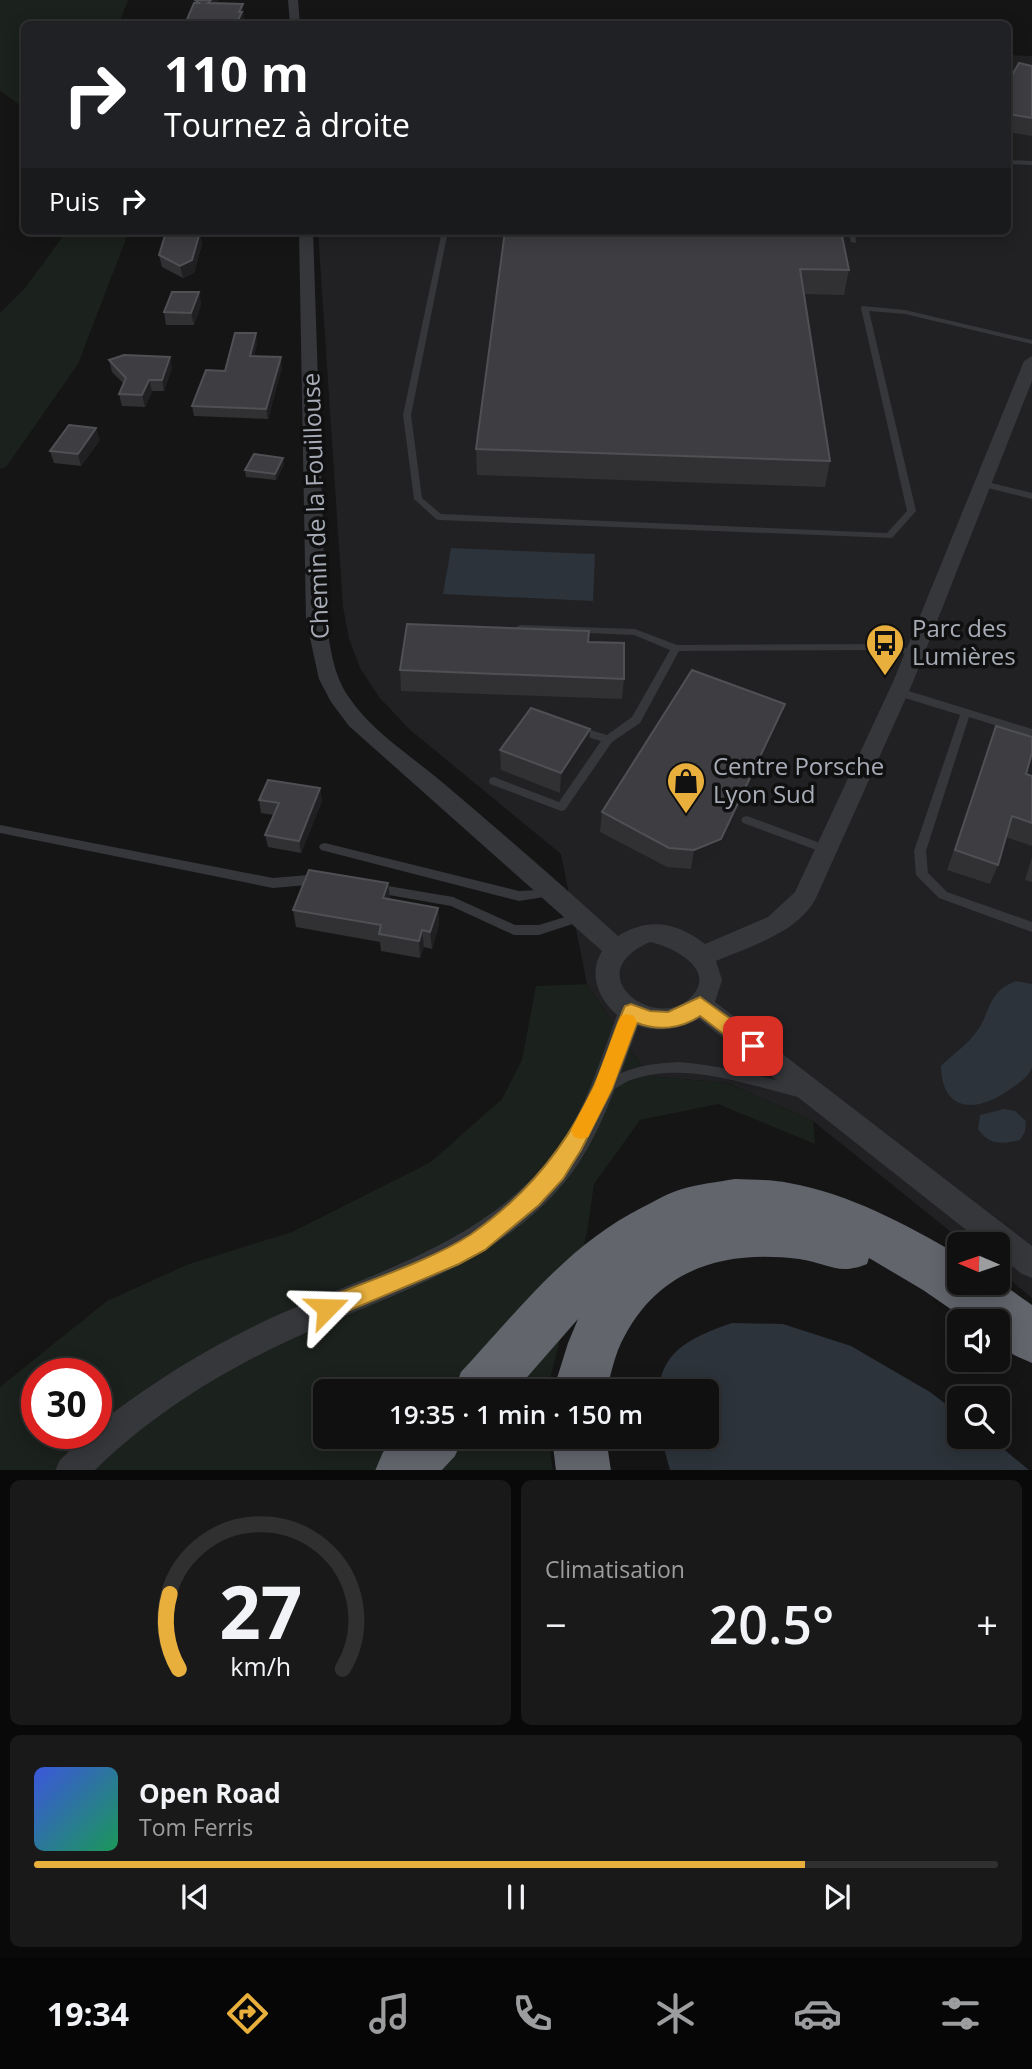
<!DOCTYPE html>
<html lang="fr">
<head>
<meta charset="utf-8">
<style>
	:root { --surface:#101010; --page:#191919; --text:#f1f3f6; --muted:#9c9d9f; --line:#303030; --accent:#e8af3c }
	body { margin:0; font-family:"Open Sans",sans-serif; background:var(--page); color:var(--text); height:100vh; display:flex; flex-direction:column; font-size:26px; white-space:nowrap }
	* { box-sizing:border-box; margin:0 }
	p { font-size:23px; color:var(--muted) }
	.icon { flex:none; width:38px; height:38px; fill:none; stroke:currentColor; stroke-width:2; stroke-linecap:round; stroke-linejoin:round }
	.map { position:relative; height:1470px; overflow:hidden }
	.drawer { display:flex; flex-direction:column; gap:10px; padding:10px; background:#090909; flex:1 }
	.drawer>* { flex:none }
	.hud { position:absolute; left:21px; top:21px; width:990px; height:214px; border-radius:10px; box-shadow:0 4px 18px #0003,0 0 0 2px var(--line); background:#202124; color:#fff; overflow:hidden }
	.needle { width:46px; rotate:272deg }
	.buttons { position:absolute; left:947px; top:1232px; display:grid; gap:14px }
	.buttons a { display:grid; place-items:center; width:63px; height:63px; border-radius:10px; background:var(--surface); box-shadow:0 4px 18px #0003,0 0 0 2px var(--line); font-size:35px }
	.speed { position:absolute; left:21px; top:1358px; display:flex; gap:14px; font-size:35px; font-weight:700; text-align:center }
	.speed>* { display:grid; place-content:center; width:91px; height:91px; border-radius:50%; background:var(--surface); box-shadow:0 4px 18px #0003,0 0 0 2px var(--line); line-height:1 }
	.speed .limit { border:10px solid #d22; background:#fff; color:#111 }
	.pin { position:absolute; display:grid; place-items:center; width:60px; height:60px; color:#fff; margin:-30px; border-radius:14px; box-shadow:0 4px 10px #0006 }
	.me { position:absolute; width:77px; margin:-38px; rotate:68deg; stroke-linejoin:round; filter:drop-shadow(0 0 5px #0008) }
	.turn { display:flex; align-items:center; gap:24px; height:147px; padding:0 28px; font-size:32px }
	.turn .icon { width:91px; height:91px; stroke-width:2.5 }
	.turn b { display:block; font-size:49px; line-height:60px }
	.then { display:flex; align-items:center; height:66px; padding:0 28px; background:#0003; gap:14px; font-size:26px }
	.big { font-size:52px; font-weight:600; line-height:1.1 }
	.drawer .widget { flex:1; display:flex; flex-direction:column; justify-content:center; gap:10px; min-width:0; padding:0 24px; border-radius:10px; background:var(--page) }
	.drawer .dial { align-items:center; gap:0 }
	.dial svg { height:182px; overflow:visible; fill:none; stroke:var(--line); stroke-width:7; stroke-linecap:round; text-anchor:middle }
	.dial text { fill:var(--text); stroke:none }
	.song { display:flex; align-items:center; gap:21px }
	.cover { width:84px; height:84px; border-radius:10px; background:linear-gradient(135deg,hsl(230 70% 55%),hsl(150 70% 35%)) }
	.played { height:7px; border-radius:4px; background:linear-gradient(90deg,var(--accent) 80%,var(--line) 80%) }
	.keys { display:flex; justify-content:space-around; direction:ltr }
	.heat { display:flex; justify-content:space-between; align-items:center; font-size:38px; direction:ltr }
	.drawer .tiles { flex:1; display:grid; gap:10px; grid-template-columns:1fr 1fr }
	.widget:last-child { grid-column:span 2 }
	.trip { position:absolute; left:313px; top:1379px; width:406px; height:70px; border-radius:10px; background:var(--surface); box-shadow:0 4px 18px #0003,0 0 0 2px var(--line); font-weight:600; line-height:70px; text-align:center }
	.tabs { display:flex; height:112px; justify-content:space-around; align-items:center; background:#060606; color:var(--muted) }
	.tabs .icon { width:49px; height:49px }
	.tabs .active { color:var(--accent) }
	.tabs b { font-size:32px; color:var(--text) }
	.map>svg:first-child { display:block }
	.built { fill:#212123 }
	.green { fill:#1b211c; fill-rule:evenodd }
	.water { fill:#2c333a }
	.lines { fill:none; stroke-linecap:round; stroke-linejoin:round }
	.lane { fill:#36373b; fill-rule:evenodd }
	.street { fill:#36373b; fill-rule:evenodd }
	.highway { fill:#62656c; fill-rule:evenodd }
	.wall { fill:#313134 }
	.shaded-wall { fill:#202022 }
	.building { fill:#3e3e42; stroke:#4e5054; stroke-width:2 }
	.route { fill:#e8af3c; stroke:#977227; stroke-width:2 }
	.slow { fill:#f59e0b }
	.labels { text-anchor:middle; stroke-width:7; stroke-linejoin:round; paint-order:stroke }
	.street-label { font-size:24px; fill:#a7acb6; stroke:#101011 }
	.poi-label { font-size:24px; fill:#a7acb6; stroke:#101011; text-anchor:start }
</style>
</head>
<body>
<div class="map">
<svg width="1032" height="1471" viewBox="0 0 1032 1471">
	<rect width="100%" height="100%" fill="#151516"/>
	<path class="built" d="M1008 55 1032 56V1298L998 1270V1244H966L813 1121 728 1083 649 1076 587 984 561 854 409 729 379 697 360 668 349 639 343 607 318 231H1008Z"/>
	<path class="green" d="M0 0H128L119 24H24V108L0 91Z
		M67 231H129L78 364 6 467 0 469V313L25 288Z
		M587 984 649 1076 728 1083 813 1121 815 1144 718 1104 640 1120 594 1184 587 1232 547 1391H326V1437H548L553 1470 0 1471V1387L107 1301 189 1264 292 1232 431 1162 502 1099 522 1060 536 986ZM37 1374H96V1433H37Z"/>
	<path class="water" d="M451 548 595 554 593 601 443 594Z
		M1016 981 1032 984C1032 1002 1032 1053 1032 1067 1029 1077 1018 1084 1009 1090 978 1112 942 1114 941 1066 952 1055 968 1044 977 1031 992 1010 987 992 1016 981Z
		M1004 1109 1015 1111 1026 1121 1025 1132 1020 1140C1001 1144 990 1146 978 1129L980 1115Z
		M732 1323 783 1324 851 1346 930 1392 959 1414V1437H989L1029 1470H670L661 1437H707V1391H659C661 1348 698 1335 732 1323Z"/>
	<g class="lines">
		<path class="lane" d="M1008 72 1032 76V80L1008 76Z
			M1008 160 1032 161V165L1008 164Z
			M442 231H448L411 415 422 498 441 514 887 533 907 511 861 308 862 306 905 310 1032 340V344L905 314 869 311 916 511 892 538 439 520 436 519 414 499 403 415Z
			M849 231H855L856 243 851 242Z
			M983 481 1032 493V499L980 486V482Z
			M521 625 635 629 677 645 888 644 919 651 920 653 915 656 888 650 679 651 640 723 612 742 565 810 561 811 490 784 489 781 490 778 494 777 559 802 601 741 573 733 572 730 573 727 577 726 607 735 632 717 670 650 634 635 518 630 516 628 518 626Z
			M899 688 1032 729V737L969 717 926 851 928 873 947 892 1032 922V932L939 898 916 875 914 851 960 715 895 695 894 692 895 689Z
			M747 816 831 847 833 850 831 853 827 854 743 823 741 820 743 817Z
			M0 825 273 878 319 874 323 876 325 879 323 882 319 884 273 888 0 833Z
			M325 843 519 891 537 890 548 883 552 885 554 888 544 897 519 901 321 850 319 847 321 844Z
			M376 884 453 897 515 925H539L581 912 585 914 587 917 585 920 539 935H514L451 906 372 892 370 889 372 886Z
			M678 1062C721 1065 761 1077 803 1086L808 1088 810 1092 808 1096 803 1098C750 1086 688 1061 634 1079 623 1082 615 1090 605 1094L600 1092 598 1088 600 1084C629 1067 646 1064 678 1062Z"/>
		<path class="street" d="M288 0H298L300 24H290Z
			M299 231H313L326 620C330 646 333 674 348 696 371 731 410 755 442 782 501 832 560 883 618 936 648 917 677 922 705 944L768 917 795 892 893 682 1024 361 1032 356V381L913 682 816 898C798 933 750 946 716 961L722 980 715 1002 1032 1246V1278L1022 1274 998 1255V1244H984L699 1019C680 1029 659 1033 638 1026 618 1079 601 1138 564 1183 493 1267 387 1295 292 1339 220 1372 151 1415 94 1471H55L60 1460 88 1433H96V1427L106 1418C157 1379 211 1346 269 1319 370 1273 487 1244 556 1150 586 1110 600 1060 617 1015 598 998 588 974 602 951L349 726 331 702 319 679 306 620ZM650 942C674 947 720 971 689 999 654 1031 577 974 650 942Z"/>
		<path class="highway" d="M735 1179C752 1180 772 1179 789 1183 850 1194 905 1224 959 1255V1283L998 1281 1032 1305V1363L1014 1355 998 1343V1321H968L923 1290 869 1258 867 1264C838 1276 828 1263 799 1259 720 1249 652 1271 618 1350 613 1363 610 1378 606 1391H553L568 1343 578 1319 515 1391H454L461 1372C518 1311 567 1245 643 1207 655 1201 668 1193 682 1189 699 1184 717 1182 735 1179Z
			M398 1437H463L455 1456 441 1471H375L383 1452Z
			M552 1437H606L611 1471H556Z"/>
	</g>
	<path class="wall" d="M1032 66V136L1008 132V82Z
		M212 231H236V234H213Z
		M505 231 849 270 844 295 804 294 830 461 825 487 477 475 476 449Z
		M200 232 202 244 194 273 183 278 162 267 159 255Z
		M199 292 201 305 194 325H166L164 312Z
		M257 343 254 357 282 367 268 419 194 416 192 406 225 371Z
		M109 360 172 368 164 391H152L145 407 122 406 119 394 124 384 112 372Z
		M100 440 81 466 54 463 50 451Z
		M284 464 276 480 246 477 245 470Z
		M588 642 624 679 622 699 401 691 400 670Z
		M781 724 718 858 691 869 667 867 600 832 602 812Z
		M996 726 1026 774 1032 776V846L1006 837 998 865 990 884 947 870Z
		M589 749 560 793 501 770 500 750Z
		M320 788 322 801 301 853 268 847 265 835 274 815 261 813 259 800Z
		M1032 857V882L1025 880Z
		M388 883 390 900 438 908 439 925 432 949 424 947 420 958 381 951 380 942 296 927 293 910Z"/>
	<path class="shaded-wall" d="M211 0H219L209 12 208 3Z
		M243 4 244 21 242 24H236L239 12Z
		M200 232 202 244 194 273 183 278 180 266Z
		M199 292 201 305 194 325 191 313Z
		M256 333 257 343 252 366 250 356Z
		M170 357 172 368 164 391 162 380Z
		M281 357 282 367 268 419 266 409Z
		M149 380 152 391 145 407 142 395Z
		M96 428 100 440 81 466 78 454Z
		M283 458 284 464 276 480 275 474Z
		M785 704 781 724 718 858 691 869 694 850Z
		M590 729 589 749 560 793 561 773Z
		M320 788 322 801 301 853 299 841Z
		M388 883 390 900 383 898Z
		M438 908 439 925 432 949 430 932Z
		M422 930 424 947 420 958 419 941Z"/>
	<path class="building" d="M195 0H211L208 3 243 4 239 12H242L236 24H182H185L194 3H199Z
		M1019 63 1032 66V118L1008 114V82Z
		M505 231H841L849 270 800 269 830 461 476 449Z
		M166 232H200L192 260 180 266 159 255Z
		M172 292H199L191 313 164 312Z
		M235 333H256L250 356 281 357 266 409 192 406 206 370 225 371Z
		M124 355 170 357 162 380H149L142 395 119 394 126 378 109 360Z
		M69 425 96 428 78 454 50 451Z
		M254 454 283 458 275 474 245 470Z
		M407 624 589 631 588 642 624 643V679L400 670Z
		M692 670 785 704 721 839 694 850 669 848 602 812Z
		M531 708 590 729 561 773 500 750Z
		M996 726 1032 737V753L1026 774 1032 776V823L1012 816 998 865 955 850Z
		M268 780 320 788 299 841 265 835 279 803 259 800Z
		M309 870 388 883 383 898 438 908 430 932 422 930 419 941 379 934 381 925 293 910Z"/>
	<path class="route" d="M700 997 760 1040 763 1046 760 1052 753 1055 747 1052 700 1016C681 1029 658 1031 637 1023L612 1089 581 1150 563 1179 539 1205 485 1250 459 1264 327 1320 319 1316 316 1308 319 1301C364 1282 430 1261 470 1235 526 1196 566 1148 594 1086 606 1060 613 1032 625 1006L631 1004 650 1011 668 1012Z"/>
	<path class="slow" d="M627 1014 634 1016 637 1022 612 1089 588 1137 581 1139 574 1137 571 1130 594 1086 618 1022 621 1016Z"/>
	<defs>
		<symbol id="bus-pin" viewBox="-11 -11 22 30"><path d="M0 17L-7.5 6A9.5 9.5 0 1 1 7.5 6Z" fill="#e8af3c" stroke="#101011"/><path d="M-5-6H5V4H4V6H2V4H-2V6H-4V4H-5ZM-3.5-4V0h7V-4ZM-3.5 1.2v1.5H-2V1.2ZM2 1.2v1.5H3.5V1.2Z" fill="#111"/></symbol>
		<symbol id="shop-pin" viewBox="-11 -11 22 30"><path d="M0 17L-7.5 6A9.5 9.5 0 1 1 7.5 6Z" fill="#e8af3c" stroke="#101011"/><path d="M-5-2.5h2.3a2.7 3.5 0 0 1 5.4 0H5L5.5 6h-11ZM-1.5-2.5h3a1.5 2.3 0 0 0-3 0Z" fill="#111"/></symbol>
	</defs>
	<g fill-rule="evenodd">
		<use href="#bus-pin" x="863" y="621" width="44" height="60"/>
		<use href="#shop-pin" x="664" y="759" width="44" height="60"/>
	</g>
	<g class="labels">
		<g class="street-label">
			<text transform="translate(316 506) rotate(-92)" y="8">Chemin de la Fouillouse</text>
		</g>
		<g class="poi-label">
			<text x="912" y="637">Parc des<tspan x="912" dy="28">Lumières</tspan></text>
			<text x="713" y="775">Centre Porsche<tspan x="713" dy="28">Lyon Sud</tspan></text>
		</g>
	</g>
</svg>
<div class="buttons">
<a><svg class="needle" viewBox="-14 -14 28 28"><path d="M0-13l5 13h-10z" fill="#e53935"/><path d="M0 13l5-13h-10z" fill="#9c9d9f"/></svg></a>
<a><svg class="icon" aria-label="sound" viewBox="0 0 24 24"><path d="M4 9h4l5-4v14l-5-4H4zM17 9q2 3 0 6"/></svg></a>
<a><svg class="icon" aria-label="search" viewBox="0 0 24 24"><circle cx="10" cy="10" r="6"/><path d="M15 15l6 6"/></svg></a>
</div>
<div class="speed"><div class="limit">30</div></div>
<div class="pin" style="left:753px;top:1046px;background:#d93025"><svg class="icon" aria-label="arrive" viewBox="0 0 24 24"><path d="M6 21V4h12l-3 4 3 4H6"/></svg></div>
<svg class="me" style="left:327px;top:1308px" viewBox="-20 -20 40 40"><path d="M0-17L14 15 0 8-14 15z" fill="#e8af3c" stroke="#fff" stroke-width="4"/></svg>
<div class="trip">19:35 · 1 min · 150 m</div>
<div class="hud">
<div class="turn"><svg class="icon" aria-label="right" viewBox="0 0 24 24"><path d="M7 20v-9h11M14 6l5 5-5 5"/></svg><div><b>110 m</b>Tournez à droite</div></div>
<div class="then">Puis<svg class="icon" aria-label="right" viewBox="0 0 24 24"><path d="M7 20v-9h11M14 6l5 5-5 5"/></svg></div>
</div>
</div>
<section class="drawer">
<div class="tiles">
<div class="widget dial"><svg viewBox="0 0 100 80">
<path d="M14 69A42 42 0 1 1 86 69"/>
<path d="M14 69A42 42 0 0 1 10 36" stroke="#e8af3c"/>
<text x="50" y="56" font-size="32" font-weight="700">27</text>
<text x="50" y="72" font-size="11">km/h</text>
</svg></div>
<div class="widget"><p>Climatisation</p>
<div class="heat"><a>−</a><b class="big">20.5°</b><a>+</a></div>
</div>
<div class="widget">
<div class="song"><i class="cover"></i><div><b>Open Road</b><p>Tom Ferris</p></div></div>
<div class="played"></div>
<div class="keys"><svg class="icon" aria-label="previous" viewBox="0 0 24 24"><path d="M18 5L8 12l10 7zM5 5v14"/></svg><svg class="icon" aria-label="pause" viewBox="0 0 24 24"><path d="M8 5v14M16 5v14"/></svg><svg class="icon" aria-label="next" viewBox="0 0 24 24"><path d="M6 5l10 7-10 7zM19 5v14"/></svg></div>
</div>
</div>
</section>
<nav class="tabs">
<b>19:34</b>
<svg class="icon active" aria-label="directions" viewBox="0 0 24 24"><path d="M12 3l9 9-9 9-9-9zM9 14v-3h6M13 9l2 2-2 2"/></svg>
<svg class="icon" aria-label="music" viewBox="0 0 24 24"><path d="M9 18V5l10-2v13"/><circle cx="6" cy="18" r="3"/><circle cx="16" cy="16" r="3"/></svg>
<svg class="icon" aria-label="phone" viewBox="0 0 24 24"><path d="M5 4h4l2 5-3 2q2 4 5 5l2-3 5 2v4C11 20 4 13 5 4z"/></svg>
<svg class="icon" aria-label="climate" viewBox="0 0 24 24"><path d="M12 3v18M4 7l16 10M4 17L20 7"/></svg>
<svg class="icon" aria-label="car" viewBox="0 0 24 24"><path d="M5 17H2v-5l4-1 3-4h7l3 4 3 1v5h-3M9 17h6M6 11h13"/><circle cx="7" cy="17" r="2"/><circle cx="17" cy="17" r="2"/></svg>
<svg class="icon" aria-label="filters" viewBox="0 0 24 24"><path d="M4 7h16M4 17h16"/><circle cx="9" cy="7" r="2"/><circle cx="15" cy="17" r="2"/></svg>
</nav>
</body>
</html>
